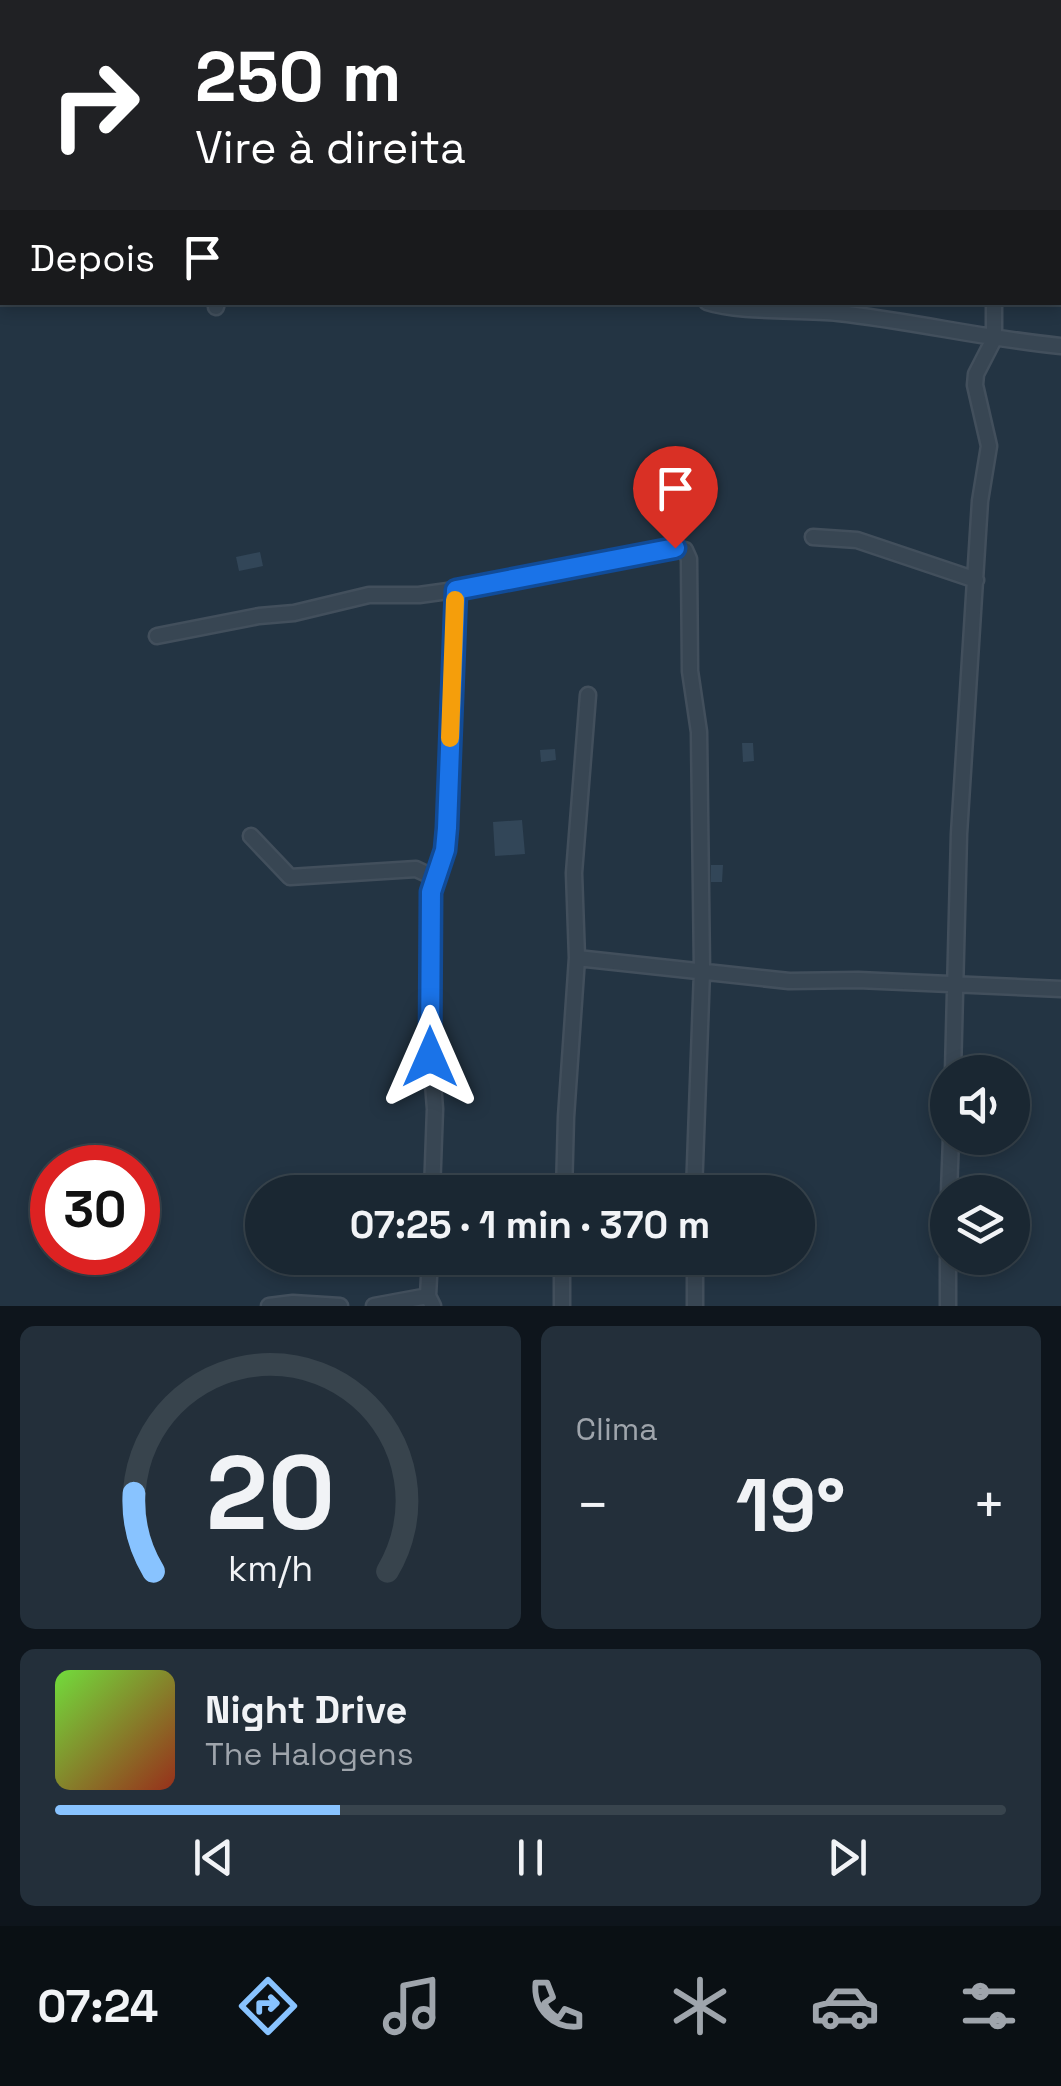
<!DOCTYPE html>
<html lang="pt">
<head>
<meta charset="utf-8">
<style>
	:root { --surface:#1a2732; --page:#232f3a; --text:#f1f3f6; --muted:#9fa5ac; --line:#38444d; --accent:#88c3ff }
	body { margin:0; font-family:"Space Grotesk",sans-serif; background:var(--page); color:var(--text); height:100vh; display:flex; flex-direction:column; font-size:38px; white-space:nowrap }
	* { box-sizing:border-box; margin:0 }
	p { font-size:32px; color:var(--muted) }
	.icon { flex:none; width:55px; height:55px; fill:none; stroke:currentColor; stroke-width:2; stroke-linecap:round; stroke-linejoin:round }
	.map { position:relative; height:1306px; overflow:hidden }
	.panel { display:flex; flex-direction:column; gap:20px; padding:20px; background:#0e151c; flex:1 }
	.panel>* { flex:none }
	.guide { position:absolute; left:0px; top:0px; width:1062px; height:305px; box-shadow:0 5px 15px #0003,0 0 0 2px var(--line); background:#202124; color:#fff; overflow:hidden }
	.fabs { position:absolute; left:930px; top:1055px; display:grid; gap:20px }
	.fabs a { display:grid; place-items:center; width:100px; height:100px; border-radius:50%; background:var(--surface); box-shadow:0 5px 15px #0003,0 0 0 2px var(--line); font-size:50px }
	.speed { position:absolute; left:30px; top:1145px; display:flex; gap:20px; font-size:50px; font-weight:700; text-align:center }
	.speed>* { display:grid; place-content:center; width:130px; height:130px; border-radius:50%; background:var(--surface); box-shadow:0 5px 15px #0003,0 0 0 2px var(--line); line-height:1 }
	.speed .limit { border:15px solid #d22; background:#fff; color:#111 }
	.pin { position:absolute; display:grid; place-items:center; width:85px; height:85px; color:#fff; margin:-102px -42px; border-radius:50% 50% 50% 0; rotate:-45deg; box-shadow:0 0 10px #0007 }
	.pin .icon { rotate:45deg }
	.me { position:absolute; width:110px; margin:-55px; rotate:0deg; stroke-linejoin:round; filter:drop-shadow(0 0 8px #0008) }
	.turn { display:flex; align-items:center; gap:35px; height:210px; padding:0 30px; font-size:45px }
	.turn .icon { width:130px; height:130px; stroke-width:2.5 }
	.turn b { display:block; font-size:70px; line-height:85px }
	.then { display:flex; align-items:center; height:95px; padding:0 30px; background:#0003; gap:20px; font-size:38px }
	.big { font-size:75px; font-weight:600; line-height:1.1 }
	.panel .widget { flex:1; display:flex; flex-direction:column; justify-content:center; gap:15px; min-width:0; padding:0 35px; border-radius:15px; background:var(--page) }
	.panel .dial { align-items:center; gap:0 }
	.dial svg { height:260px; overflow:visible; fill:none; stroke:var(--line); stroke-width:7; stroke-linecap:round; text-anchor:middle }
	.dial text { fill:var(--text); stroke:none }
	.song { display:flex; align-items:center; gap:30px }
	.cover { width:120px; height:120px; border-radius:15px; background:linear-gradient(135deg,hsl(100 70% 55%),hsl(10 70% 35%)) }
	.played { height:10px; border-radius:5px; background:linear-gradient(90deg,var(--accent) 30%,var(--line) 30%) }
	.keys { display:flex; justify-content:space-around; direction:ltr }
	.heat { display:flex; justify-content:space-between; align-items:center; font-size:55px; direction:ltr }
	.panel .tiles { flex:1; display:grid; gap:20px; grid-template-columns:1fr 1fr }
	.widget:last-child { grid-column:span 2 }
	.trip { position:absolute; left:245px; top:1175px; width:570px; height:100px; border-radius:50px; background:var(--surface); box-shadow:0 5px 15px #0003,0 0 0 2px var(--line); font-weight:600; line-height:100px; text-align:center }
	.menu { display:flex; height:160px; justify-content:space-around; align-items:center; background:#0a1014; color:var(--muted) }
	.menu .icon { width:70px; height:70px }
	.menu .active { color:var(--accent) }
	.menu b { font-size:45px; color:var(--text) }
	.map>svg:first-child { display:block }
	.building { fill:#324658 }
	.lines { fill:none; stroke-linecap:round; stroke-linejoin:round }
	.minor-casing { stroke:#424f5c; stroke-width:19 }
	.minor { stroke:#384653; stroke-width:14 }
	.route-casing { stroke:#114b97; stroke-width:25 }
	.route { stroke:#1a73e8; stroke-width:18 }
	.slow { stroke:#f59e0b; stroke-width:18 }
</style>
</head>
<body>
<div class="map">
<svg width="1061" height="1306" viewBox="0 0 1061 1306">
	<rect width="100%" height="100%" fill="#233443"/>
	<path class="building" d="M260 552 263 566 239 571 236 557Z
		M742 743H753L754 761 743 762Z
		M555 749 556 760 541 762 540 750Z
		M522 820 525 854 495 856 493 822Z
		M711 865H723L722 882H711Z
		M968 1175 984 1176V1192H967Z"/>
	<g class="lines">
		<defs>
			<path id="minor" d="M237 0 238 2
				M429 0 430 2
				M643 1V0
				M772 2V0
				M889 2 890 0
				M1043 2V0
				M0 104 2 105
				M707 302C740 313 800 309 838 313 913 321 986 339 1061 346
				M216 307 217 302
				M813 537 857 540 976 580
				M157 636 259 616 294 613 369 595H419L455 590 675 548 685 550 689 559 690 671 699 732 702 971 694 1192
				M251 836 290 877 416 869 433 877
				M577 958 789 981 858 980 1061 989
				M953 1072 959 834 980 501 989 446 975 385 976 374 994 339V302
				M432 1192 435 1109 431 1057V892L445 850 447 828 455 590
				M564 1192 566 1117 577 958 574 873 588 695
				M949 1192 951 1138
				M430 1258 428 1296 433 1306
				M562 1258V1306
				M695 1258V1306
				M269 1306 293 1303 340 1306
				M374 1306 428 1296
				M948 1306V1258"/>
		</defs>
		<use href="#minor" class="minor-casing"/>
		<use href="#minor" class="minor"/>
	</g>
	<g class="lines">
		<defs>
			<path id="route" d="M430 1057 431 892 445 850 447 828 456 590 675 548"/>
		</defs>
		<use href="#route" class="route-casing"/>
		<use href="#route" class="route"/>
		<path class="slow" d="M450 738 455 600"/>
	</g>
</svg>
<div class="fabs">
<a><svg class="icon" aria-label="sound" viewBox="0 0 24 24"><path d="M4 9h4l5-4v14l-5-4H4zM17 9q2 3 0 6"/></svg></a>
<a><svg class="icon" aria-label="layers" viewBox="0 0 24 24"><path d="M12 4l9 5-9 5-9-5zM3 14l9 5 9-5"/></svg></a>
</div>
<div class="speed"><div class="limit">30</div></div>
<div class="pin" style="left:675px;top:548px;background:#d93025"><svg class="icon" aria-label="arrive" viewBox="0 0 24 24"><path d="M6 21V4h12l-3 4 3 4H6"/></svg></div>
<svg class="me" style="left:430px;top:1057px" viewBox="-20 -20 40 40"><path d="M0-17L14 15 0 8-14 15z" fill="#1a73e8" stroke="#fff" stroke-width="4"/></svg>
<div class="trip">07:25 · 1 min · 370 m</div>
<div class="guide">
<div class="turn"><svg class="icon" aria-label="right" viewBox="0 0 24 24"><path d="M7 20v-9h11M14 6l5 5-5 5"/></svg><div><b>250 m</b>Vire à direita</div></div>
<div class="then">Depois<svg class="icon" aria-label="arrive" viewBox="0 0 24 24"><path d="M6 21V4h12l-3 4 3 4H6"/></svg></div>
</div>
</div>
<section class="panel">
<div class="tiles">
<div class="widget dial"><svg viewBox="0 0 100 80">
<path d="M14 69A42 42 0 1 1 86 69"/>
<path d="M14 69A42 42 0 0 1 8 45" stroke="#88c3ff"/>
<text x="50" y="56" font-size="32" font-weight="700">20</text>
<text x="50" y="72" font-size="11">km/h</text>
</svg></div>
<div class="widget"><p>Clima</p>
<div class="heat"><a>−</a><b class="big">19°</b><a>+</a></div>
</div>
<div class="widget">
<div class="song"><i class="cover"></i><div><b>Night Drive</b><p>The Halogens</p></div></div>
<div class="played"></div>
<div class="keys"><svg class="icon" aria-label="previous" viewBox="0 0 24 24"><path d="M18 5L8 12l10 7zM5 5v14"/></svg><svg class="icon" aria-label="pause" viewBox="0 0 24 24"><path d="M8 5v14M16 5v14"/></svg><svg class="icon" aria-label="next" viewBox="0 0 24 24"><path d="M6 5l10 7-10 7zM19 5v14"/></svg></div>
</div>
</div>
</section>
<nav class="menu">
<b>07:24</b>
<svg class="icon active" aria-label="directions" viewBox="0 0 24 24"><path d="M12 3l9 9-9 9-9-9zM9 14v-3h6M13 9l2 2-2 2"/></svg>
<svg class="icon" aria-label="music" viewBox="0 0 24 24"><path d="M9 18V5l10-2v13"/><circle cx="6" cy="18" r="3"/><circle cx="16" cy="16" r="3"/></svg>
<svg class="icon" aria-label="phone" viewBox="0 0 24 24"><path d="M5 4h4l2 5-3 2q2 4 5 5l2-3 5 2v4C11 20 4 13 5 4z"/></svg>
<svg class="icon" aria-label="climate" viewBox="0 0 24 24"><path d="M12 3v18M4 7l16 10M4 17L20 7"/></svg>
<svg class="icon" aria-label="car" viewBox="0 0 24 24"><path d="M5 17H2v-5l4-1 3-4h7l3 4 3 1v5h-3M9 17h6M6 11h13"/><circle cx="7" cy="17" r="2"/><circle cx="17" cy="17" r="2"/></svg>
<svg class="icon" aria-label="filters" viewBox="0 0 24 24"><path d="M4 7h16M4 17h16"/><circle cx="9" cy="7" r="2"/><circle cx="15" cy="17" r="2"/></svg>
</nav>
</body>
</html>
